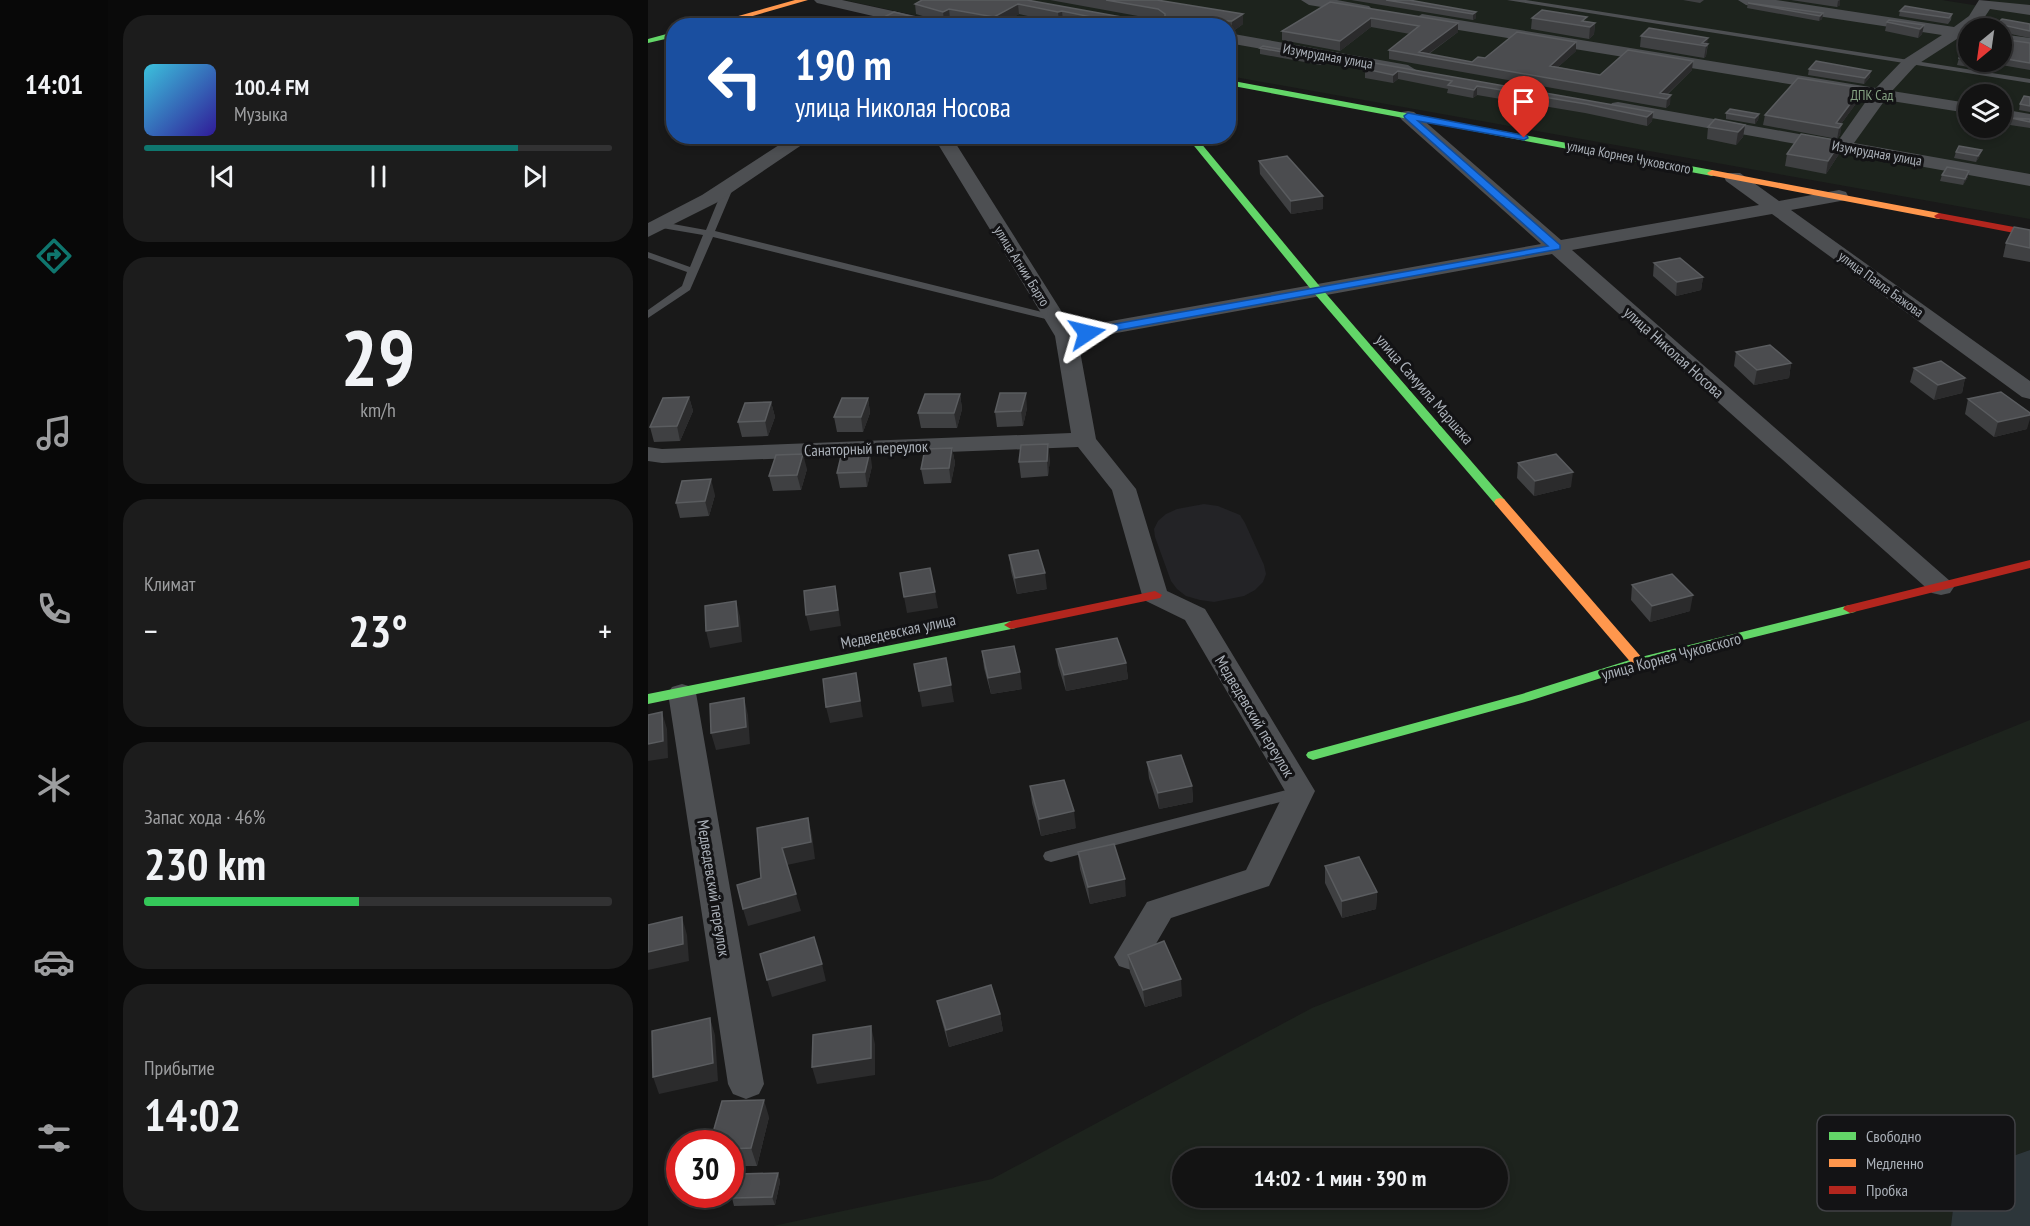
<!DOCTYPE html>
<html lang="ru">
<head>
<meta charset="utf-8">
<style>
	:root { --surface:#131313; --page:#1c1c1c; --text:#f1f3f6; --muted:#9d9ea0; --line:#323233; --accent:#0f766e }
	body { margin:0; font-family:"PT Sans Narrow",sans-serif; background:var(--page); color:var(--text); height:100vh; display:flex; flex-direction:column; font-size:22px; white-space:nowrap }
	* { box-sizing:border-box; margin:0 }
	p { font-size:20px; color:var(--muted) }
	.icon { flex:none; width:33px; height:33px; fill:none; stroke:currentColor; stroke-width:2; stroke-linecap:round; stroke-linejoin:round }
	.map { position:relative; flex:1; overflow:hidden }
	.side { display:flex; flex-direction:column; gap:15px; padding:15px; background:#0a0a0a; width:540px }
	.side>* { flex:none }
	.banner { position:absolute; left:18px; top:18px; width:570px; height:126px; border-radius:24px; box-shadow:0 3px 9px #0003,0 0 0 2px var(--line); background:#1a4fa0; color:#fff; overflow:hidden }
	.needle { width:39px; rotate:209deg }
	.controls { position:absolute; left:1310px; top:18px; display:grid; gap:12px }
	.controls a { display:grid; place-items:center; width:54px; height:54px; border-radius:50%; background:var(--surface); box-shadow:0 3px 9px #0003,0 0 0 2px var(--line); font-size:30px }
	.speed { position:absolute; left:18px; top:1130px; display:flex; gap:12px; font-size:30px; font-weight:700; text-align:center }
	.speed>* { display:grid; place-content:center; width:78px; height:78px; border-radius:50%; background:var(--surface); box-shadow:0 3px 9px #0003,0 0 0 2px var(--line); line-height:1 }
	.speed .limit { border:9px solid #d22; background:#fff; color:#111 }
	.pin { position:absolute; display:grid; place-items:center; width:51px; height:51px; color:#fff; margin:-62px -26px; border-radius:50% 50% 50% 0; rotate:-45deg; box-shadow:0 0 6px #0007 }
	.pin .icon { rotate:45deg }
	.me { position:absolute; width:66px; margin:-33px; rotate:80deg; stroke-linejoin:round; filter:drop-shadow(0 0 4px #0008) }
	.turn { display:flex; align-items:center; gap:21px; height:126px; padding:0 30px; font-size:27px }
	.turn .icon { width:78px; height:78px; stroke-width:2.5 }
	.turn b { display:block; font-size:42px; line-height:51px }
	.big { font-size:45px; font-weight:700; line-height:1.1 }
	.side .widget { flex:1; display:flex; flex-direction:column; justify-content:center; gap:9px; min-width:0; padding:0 21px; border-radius:24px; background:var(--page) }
	.side .dial { align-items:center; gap:0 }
	.dial b { font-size:78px; line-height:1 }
	.song { display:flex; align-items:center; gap:18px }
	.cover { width:72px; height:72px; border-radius:9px; background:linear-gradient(135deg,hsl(190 70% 55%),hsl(250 70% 35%)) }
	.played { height:6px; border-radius:3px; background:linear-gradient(90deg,var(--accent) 80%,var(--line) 80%) }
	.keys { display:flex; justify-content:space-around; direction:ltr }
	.heat { display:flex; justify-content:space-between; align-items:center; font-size:33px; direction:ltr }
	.charge { height:9px; border-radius:4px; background:linear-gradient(90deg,#34c759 46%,var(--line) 0) }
	.trip { position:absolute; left:524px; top:1148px; width:336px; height:60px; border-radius:30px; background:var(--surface); box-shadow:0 3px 9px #0003,0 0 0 2px var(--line); font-weight:700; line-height:60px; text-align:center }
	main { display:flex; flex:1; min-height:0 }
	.tabs { display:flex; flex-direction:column; width:108px; justify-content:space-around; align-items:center; background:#080808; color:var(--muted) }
	.tabs .icon { width:42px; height:42px }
	.tabs .active { color:var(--accent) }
	.tabs b { font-size:27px; color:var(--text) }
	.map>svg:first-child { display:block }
	.built { fill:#232326 }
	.green { fill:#1d231d; fill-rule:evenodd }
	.water { fill:#2d363a }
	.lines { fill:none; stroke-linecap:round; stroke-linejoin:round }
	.lane { fill:#4d4f52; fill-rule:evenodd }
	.street { fill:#4d4f52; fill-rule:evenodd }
	.fast { fill:#63d668; fill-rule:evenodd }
	.slow { fill:#ff974d; fill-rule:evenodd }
	.jam { fill:#b3261e; fill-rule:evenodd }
	.wall { fill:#3f4042 }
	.shaded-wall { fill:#2b2b2c }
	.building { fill:#4b4c4f; stroke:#5a5c5f; stroke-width:1.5 }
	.route { fill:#1a73e8; stroke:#114b97; stroke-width:1.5 }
	.labels { text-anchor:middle; stroke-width:6; stroke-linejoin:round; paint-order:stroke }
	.far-street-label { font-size:14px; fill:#abb1b9; stroke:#131315 }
	.far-park-label { font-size:14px; fill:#85a283; stroke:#131315 }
	.street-label { font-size:16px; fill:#abb1b9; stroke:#131315 }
	.key { fill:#131315; stroke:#414246; stroke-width:1.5 }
	.key-label { font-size:16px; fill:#abb1b9 }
</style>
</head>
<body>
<main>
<nav class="tabs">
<b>14:01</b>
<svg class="icon active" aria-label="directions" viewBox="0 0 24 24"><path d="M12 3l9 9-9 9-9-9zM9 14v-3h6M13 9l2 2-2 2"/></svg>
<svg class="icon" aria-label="music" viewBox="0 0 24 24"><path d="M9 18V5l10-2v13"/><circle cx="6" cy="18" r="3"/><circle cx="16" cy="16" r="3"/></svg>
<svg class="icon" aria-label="phone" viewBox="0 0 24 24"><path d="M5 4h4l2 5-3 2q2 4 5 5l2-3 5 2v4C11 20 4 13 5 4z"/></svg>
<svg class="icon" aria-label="climate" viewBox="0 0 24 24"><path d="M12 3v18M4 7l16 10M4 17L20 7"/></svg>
<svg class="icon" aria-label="car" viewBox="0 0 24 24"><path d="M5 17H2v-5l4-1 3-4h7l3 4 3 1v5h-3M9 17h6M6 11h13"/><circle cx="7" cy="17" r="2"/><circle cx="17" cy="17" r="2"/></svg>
<svg class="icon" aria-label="filters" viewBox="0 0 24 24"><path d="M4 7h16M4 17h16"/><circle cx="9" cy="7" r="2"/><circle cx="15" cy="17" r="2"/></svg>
</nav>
<section class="side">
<div class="widget">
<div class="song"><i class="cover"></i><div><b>100.4 FM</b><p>Музыка</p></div></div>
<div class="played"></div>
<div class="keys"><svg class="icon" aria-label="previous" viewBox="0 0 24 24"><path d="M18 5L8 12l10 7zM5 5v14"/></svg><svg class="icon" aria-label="pause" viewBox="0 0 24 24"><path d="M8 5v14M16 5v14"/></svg><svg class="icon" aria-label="next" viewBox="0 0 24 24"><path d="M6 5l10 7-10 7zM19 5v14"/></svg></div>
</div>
<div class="widget dial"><b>29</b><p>km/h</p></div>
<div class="widget"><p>Климат</p>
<div class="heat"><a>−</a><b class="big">23°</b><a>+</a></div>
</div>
<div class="widget"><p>Запас хода · 46%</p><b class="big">230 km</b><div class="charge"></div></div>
<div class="widget"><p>Прибытие</p><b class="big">14:02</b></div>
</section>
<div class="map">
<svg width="1382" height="1226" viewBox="0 0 1382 1226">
	<rect width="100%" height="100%" fill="#191919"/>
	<path class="built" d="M556 504 570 506 592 515 597 523 616 565 618 574 615 582 607 590 596 596 566 602 552 600 538 596 529 589 523 581 507 537 506 529 510 521 518 514 529 509Z"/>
	<path class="green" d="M196 0H1294L1338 7 1342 0H1382V219L581 76 580 26 312 25ZM1320 28H1353V62H1320ZM1320 94H1353V128H1320Z
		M1382 720V1150L1345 1163 1305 1209 1303 1226H125L344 1179 664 1008ZM534 1158H849V1197H534Z"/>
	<path class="water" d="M1382 1150V1226H1303L1305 1209 1345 1163Z"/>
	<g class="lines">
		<path class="lane" d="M859 0H878L1382 79V83Z
			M81 183 86 186 67 231 410 316 411 318 406 321 65 237 42 290 0 318V310L34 286 39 272 0 258V252L42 267 55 235 14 228 0 229V223L14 222 58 230 76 186Z
			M650 787 655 788 658 792 655 796 403 862 397 860 395 856 397 852 403 850Z"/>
		<path class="street" d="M166 0H194L291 21 298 26H268L169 3Z
			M653 0H689L721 6 724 9 716 14 661 5Z
			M1090 0H1128L1306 27 1321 16 1331 0 1382 5V15L1342 9C1337 17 1330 28 1320 28V39L1312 37 1267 66 1244 91 1320 103V113L1237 100 1206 143 1382 174V186L970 112 964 111 961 107 964 103 970 102 1190 141 1221 97 774 24 766 19 774 14 1228 88 1255 60 1294 35 1098 5Z
			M580 33 760 65 768 70 760 75 580 43Z
			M1353 34 1382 38V48L1353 44Z
			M1353 109 1382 114V124L1353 119Z
			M760 111 766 112 913 240 1111 205 1078 181 1076 177 1078 173H1092L1131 201 1191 190 1198 192 1200 196 1198 200 1143 210 1382 381V399L1374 397 1124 214 924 250 1302 581 1306 587 1302 593 1293 595 1284 593 904 254 430 340 448 439 488 489 519 591 557 609 667 791 621 886 523 918 495 966 483 970 471 966 466 957 499 902 598 870 637 791 537 620 498 601 494 595 464 490 430 447 14 463 0 461V447L14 449 423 433 407 336 285 136H303L424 328 893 244 754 120 751 116 754 112Z
			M145 136H167L68 203 0 237V223L54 195Z
			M34 684 44 687 48 693 116 1084 111 1094 98 1099 85 1094 80 1084 20 693 24 687Z"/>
		<path class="fast" d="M26 32V37L0 43V39Z
			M580 80 1064 170 1069 173 1064 176 580 85Z
			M538 136H547L674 289 856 499 858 502 856 505H848L666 293Z
			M1202 605 1207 606 1209 609 1207 612 994 665 884 700 665 760 660 758 658 755 660 752 874 694 985 659Z
			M363 621 370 625 368 628 0 704V694Z"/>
		<path class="slow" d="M147 0H160L70 26H55Z
			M1064 170 1291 213 1296 216 1291 219 1061 175 1059 173Z
			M852 498 856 499 995 659 997 662 995 665H985L848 505 846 502 848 499Z"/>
		<path class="jam" d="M1291 213 1382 230V236L1288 218 1286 216Z
			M1382 560V568L1202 613 1195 609 1197 606Z
			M507 591 514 595 512 598 363 629 356 625 363 621Z"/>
	</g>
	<path class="wall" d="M379 0 479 18H501L402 0H509L595 14V24L584 32 580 31V26H438L415 21 411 23 371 14 350 26H338L302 19 296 22 282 18 266 17H278L268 14 267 4Z
		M703 0H761L828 12V18L825 20Z
		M1035 0H1056L1052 3Z
		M1143 0H1192V5L1189 7Z
		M682 2 810 23V32L781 54 824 62 837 58 928 51 910 67 952 75 1044 70 1020 94 1022 104 1018 108 741 59V50L762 34 723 27 692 51 634 40V31Z
		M1100 3 1175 13 1174 19 1171 21 1099 8Z
		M1252 11 1304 14 1303 20 1300 24 1251 16Z
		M884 18 939 21 947 23 946 34 941 39 883 29Z
		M1354 19 1382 24V38L1353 32Z
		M1239 22 1276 25 1274 34 1270 38 1237 31Z
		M993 36 1060 44 1058 56 1056 58 992 47Z
		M1353 39 1382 43V70L1342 63 1338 70 1309 65 1311 58 1320 43V62H1353Z
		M612 48 676 57V62L673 65 612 54Z
		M726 63 1005 112 1004 121 999 126 937 113 829 95 825 98 799 93 800 89 750 79 745 83 717 78V69Z
		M1161 69 1222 77 1216 84 1160 75Z
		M1214 88 1212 98 1193 124 1192 135 1189 139 1115 125 1117 115Z
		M1382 97V112L1371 110 1372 104Z
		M1078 113 1111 114 1110 120 1107 124 1078 119Z
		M1363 118 1382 119V128L1362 125Z
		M1097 125 1095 137 1088 145 1059 139 1060 127Z
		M1193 141 1191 154 1178 174 1137 166 1139 154Z
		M1308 152 1332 156 1328 162 1306 158Z
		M611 161 675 209 643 214 612 174Z
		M1294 175 1320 177 1315 185 1292 181Z
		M1382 230V262L1355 257 1358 243Z
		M1006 263 1055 277 1053 290 1028 296 1005 276Z
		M1088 352 1143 363 1141 378 1106 385 1086 366Z
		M1266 368 1317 378 1314 393 1286 400 1262 382Z
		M312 394 314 409 309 428H273L270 413Z
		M41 397 45 411 32 441 6 442 2 427Z
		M220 398 222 413 215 432H189L186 417Z
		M1320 399 1379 429 1346 437 1317 414Z
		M123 402 127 417 120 436 94 437 90 422Z
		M379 408 375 426 349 427 347 412Z
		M304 448 307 463 303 483 276 484 273 469Z
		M402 459 400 476 373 478 371 462Z
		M870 463 923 487 886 496 869 478Z
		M224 466 219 487 192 488 189 473Z
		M159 469 153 490 125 491 121 476Z
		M67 495 61 516 32 518 28 503Z
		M361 555 399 589 369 594 363 571Z
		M984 585 1042 611 1002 622 983 600Z
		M408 649 478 663 480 679 418 691 410 665Z
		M334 651 374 689 343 694 336 668Z
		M499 762 544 786 545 802 511 809 501 778Z
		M382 786 428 828 393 836 384 803Z
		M430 852 478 896 442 904 432 869Z
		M677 866 729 892 728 909 694 918 677 883Z
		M480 955 534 996 497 1007 482 972Z
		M289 1001 352 1014 355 1031 301 1047 293 1018Z
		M121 1117 109 1166H82V1143Z
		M130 1173 132 1182 127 1205 86 1206 84 1198Z"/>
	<path class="shaded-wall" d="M1192 0V5L1189 7 1190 1Z
		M370 4 371 14 350 26H347L346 17Z
		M301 9 302 19 296 22 295 12Z
		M414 11 415 21 411 23 410 12Z
		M828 12V18L825 20V14Z
		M1175 13 1174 19 1171 21 1172 16Z
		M595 14V24L584 32V21Z
		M282 17 283 26H265Z
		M723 18V27L692 51V41Z
		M810 23V32L777 56 771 52Z
		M947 23 946 34 941 39 942 27Z
		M1276 25 1274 34 1270 38 1272 29Z
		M1060 38 1058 56 1056 58 1058 46 1054 43Z
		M928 42V51L901 75 902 66Z
		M676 57V62L673 65V59Z
		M1045 61 1044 70 1015 98 1012 93Z
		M750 71V79L745 83V75Z
		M1223 71 1222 77 1216 84 1217 78Z
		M829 86V95L825 98 826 90Z
		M1214 88 1212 98 1190 128 1188 123Z
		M1023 95 1022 104 1018 108 1019 99Z
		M1005 112 1004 121 999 126V117Z
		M1111 114 1110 120 1107 124V118Z
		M1194 124 1192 135 1189 139 1191 128Z
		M1097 125 1095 137 1088 145 1090 132Z
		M1193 141 1191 154 1178 174 1180 161Z
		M1334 150 1332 156 1328 162 1330 156Z
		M1321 171 1320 177 1315 185 1317 179Z
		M675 196V209L643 214V201Z
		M1055 277 1053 290 1028 296 1029 282Z
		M1143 363 1141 378 1106 385 1109 370Z
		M1317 378 1314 393 1286 400 1290 385Z
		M378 393 379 408 375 426 373 411Z
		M312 394 314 409 309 428 306 413Z
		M41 397 45 411 32 441 29 426Z
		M220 398 222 413 215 432 213 417Z
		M123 402 127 417 120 436 117 421Z
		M1382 415V419L1379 429 1346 437 1350 422Z
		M400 444 402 459 400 476 399 461Z
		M304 448 307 463 303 483 301 468Z
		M222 451 224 466 219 487 217 472Z
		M155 454 159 469 153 490 149 475Z
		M925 472 923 487 886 496 887 481Z
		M63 479 67 495 61 516 57 501Z
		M397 573 399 589 369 594 367 578Z
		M187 586 193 626 162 631 158 615Z
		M287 592 290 608 259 613 256 597Z
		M1045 595 1042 611 1002 622 1004 606Z
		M88 601 92 617 94 642 62 648 58 631Z
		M478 663 480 679 418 691 416 675Z
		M372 672 374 689 343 694 340 678Z
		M208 673 215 717 182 723 178 707Z
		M303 685 306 702 274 707 271 691Z
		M96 698 100 715 102 744 68 750 63 733Z
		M14 712 19 729 20 758 0 761V744Z
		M544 786 545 802 511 809 510 793Z
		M426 811 428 828 393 836 391 819Z
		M160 818 164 835 167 859 139 865 134 848Z
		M477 879 478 896 442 904 440 887Z
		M729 892 728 909 694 918V901Z
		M148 894 153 911 100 926 95 909Z
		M34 917 39 935 41 961 0 970V952Z
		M174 964 178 981 124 997 119 980Z
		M533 979 534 996 497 1007 495 990Z
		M352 1014 355 1031 301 1047 298 1030Z
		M62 1018 67 1035 70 1081 11 1094 5 1077Z
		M223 1026 227 1044V1075L169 1084 164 1067Z
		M116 1100 121 1117 109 1166 103 1148Z
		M130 1173 132 1182 127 1205 124 1197Z"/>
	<path class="building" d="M274 0H379L479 18 517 17V14L510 9 458 0H509L595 14 584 21H578L577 26H487L414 11 410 12 370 4 346 17 301 9 295 12 267 4Z
		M738 0H761L828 12 825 14Z
		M682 2 810 23 771 52 824 62 830 57 837 58 869 32 928 42 902 66 952 75 980 50 1045 61 1012 93 1023 95 1019 99 741 50 771 26 723 18 692 41 634 31Z
		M1100 3 1175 13 1172 16Z
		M1257 6 1304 14 1301 18 1252 11Z
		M894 10 939 17 934 21 947 23 942 27 884 18Z
		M246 12 266 17H282L265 26H218Z
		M1354 19 1382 24V31L1355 25 1352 28H1344Z
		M1241 20 1276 25 1272 29 1239 22Z
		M1001 28 1060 38 1054 43 1060 44 1058 46 993 36Z
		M1353 39 1382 43V63L1353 58Z
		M1320 43V60L1311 58Z
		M615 46 676 57 673 59 612 48Z
		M1168 61 1223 71 1217 78 1161 69Z
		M726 63 1005 112 999 117 938 104 829 86 826 90 800 85 804 81 750 71 745 75 717 69Z
		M1150 78 1214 88 1188 123 1194 124 1191 128 1117 115Z
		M1376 96 1382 97V106L1372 104Z
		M1082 109 1111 114 1107 118 1078 113Z
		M1363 118 1382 119V122Z
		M1067 119 1097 125 1090 132 1060 127Z
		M1153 134 1193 141 1180 161 1139 154Z
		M1311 146 1334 150 1330 156 1308 152Z
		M639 156 675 196 643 201 611 161Z
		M1299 167 1321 171 1317 179 1294 175Z
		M1366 227 1382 230V248L1358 243Z
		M1032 258 1055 277 1029 282 1006 263Z
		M1122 345 1143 363 1109 370 1088 352Z
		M1293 361 1317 378 1290 385 1266 368Z
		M1353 392 1382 413V415L1350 422 1320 399Z
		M352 393H378L373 411 347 412Z
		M277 394H312L306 413H270Z
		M41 397 29 426 2 427 15 398Z
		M194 398H220L213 417H186Z
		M123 402 117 421 90 422 97 403Z
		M400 444 399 461 371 462 373 445Z
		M304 448 301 468 273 469 277 449Z
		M222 451 217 472 189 473 194 452Z
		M155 454 149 475 121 476 128 455Z
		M908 454 925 472 887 481 870 463Z
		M63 479 57 501 28 503 34 481Z
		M390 550 397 573 367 578 361 555Z
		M282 568 287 592 256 597 252 573Z
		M1024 574 1045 595 1004 606 984 585Z
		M187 586 190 610 158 615 156 591Z
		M88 601 90 626 58 631 57 606Z
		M469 638 478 663 416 675 408 649Z
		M366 646 372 672 340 678 334 651Z
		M298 658 303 685 271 691 266 664Z
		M208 673 212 701 178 707 175 679Z
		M96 698 98 727 63 733 62 704Z
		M14 712 15 741 0 744V715Z
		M533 755 544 786 510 793 499 762Z
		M416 780 426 811 391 819 382 786Z
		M160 818 163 842 134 848 148 894 95 909 89 885 113 878 109 828Z
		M466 844 477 879 440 887 430 852Z
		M711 857 729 892 694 901 677 866Z
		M34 917 35 944 0 952V925Z
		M166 937 174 964 119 980 112 954Z
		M516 941 533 979 495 990 480 955Z
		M343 985 352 1014 298 1030 289 1001Z
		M62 1018 65 1063 5 1077 4 1031Z
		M223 1026V1058L164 1067 165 1035Z
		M116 1100 103 1148 82 1149V1143H62L74 1101Z
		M130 1173 124 1197 84 1198 90 1174Z"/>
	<path class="route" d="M760 113 879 136 880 138 876 140 770 121 912 245V249L439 336 433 333 439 329 900 246 757 118 756 116Z"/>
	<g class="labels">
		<g class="far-street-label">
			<text transform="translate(680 56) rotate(10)" y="5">Изумрудная улица</text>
			<text transform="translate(1229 153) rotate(10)" y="5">Изумрудная улица</text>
			<text transform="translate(981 157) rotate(11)" y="5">улица Корнея Чуковского</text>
			<text transform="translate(374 266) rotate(58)" y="5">улица Агнии Барто</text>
			<text transform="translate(1233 284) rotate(36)" y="5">улица Павла Бажова</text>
		</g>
		<g class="far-park-label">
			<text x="1224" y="100">ДПК Сад</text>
		</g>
		<g class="street-label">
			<text transform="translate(1026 352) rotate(42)" y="6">улица Николая Носова</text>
			<text transform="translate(777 389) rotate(49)" y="6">улица Самуила Маршака</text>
			<text transform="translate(218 448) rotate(-2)" y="6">Санаторный переулок</text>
			<text transform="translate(250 631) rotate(-12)" y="6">Медведевская улица</text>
			<text transform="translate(1023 656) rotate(-15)" y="6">улица Корнея Чуковского</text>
			<text transform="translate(607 716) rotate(59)" y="6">Медведевский переулок</text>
			<text transform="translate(66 888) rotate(81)" y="6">Медведевский переулок</text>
		</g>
	</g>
	<rect x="1169" y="1115" width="198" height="96" rx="9" class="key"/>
	<rect x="1181" y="1132" width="27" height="8" fill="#63d668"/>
	<rect x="1181" y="1159" width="27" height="8" fill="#ff974d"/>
	<rect x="1181" y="1186" width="27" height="8" fill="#b3261e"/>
	<g class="key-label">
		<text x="1218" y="1142">Свободно</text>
		<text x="1218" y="1169">Медленно</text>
		<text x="1218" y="1196">Пробка</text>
	</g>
</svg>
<div class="controls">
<a><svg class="needle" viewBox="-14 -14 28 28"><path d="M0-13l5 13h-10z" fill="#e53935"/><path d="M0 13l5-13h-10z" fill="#9d9ea0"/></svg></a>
<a><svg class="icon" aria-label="layers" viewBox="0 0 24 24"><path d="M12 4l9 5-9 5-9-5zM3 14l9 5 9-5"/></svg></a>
</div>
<div class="speed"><div class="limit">30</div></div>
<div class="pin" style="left:876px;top:138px;background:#d93025"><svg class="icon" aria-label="arrive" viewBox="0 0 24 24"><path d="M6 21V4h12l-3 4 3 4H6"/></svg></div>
<svg class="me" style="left:439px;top:333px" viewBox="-20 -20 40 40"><path d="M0-17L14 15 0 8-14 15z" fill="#1a73e8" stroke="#fff" stroke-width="4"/></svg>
<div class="trip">14:02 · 1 мин · 390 m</div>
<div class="banner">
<div class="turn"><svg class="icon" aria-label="left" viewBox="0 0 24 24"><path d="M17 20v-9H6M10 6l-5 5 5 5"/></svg><div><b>190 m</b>улица Николая Носова</div></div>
</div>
</div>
</main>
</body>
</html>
